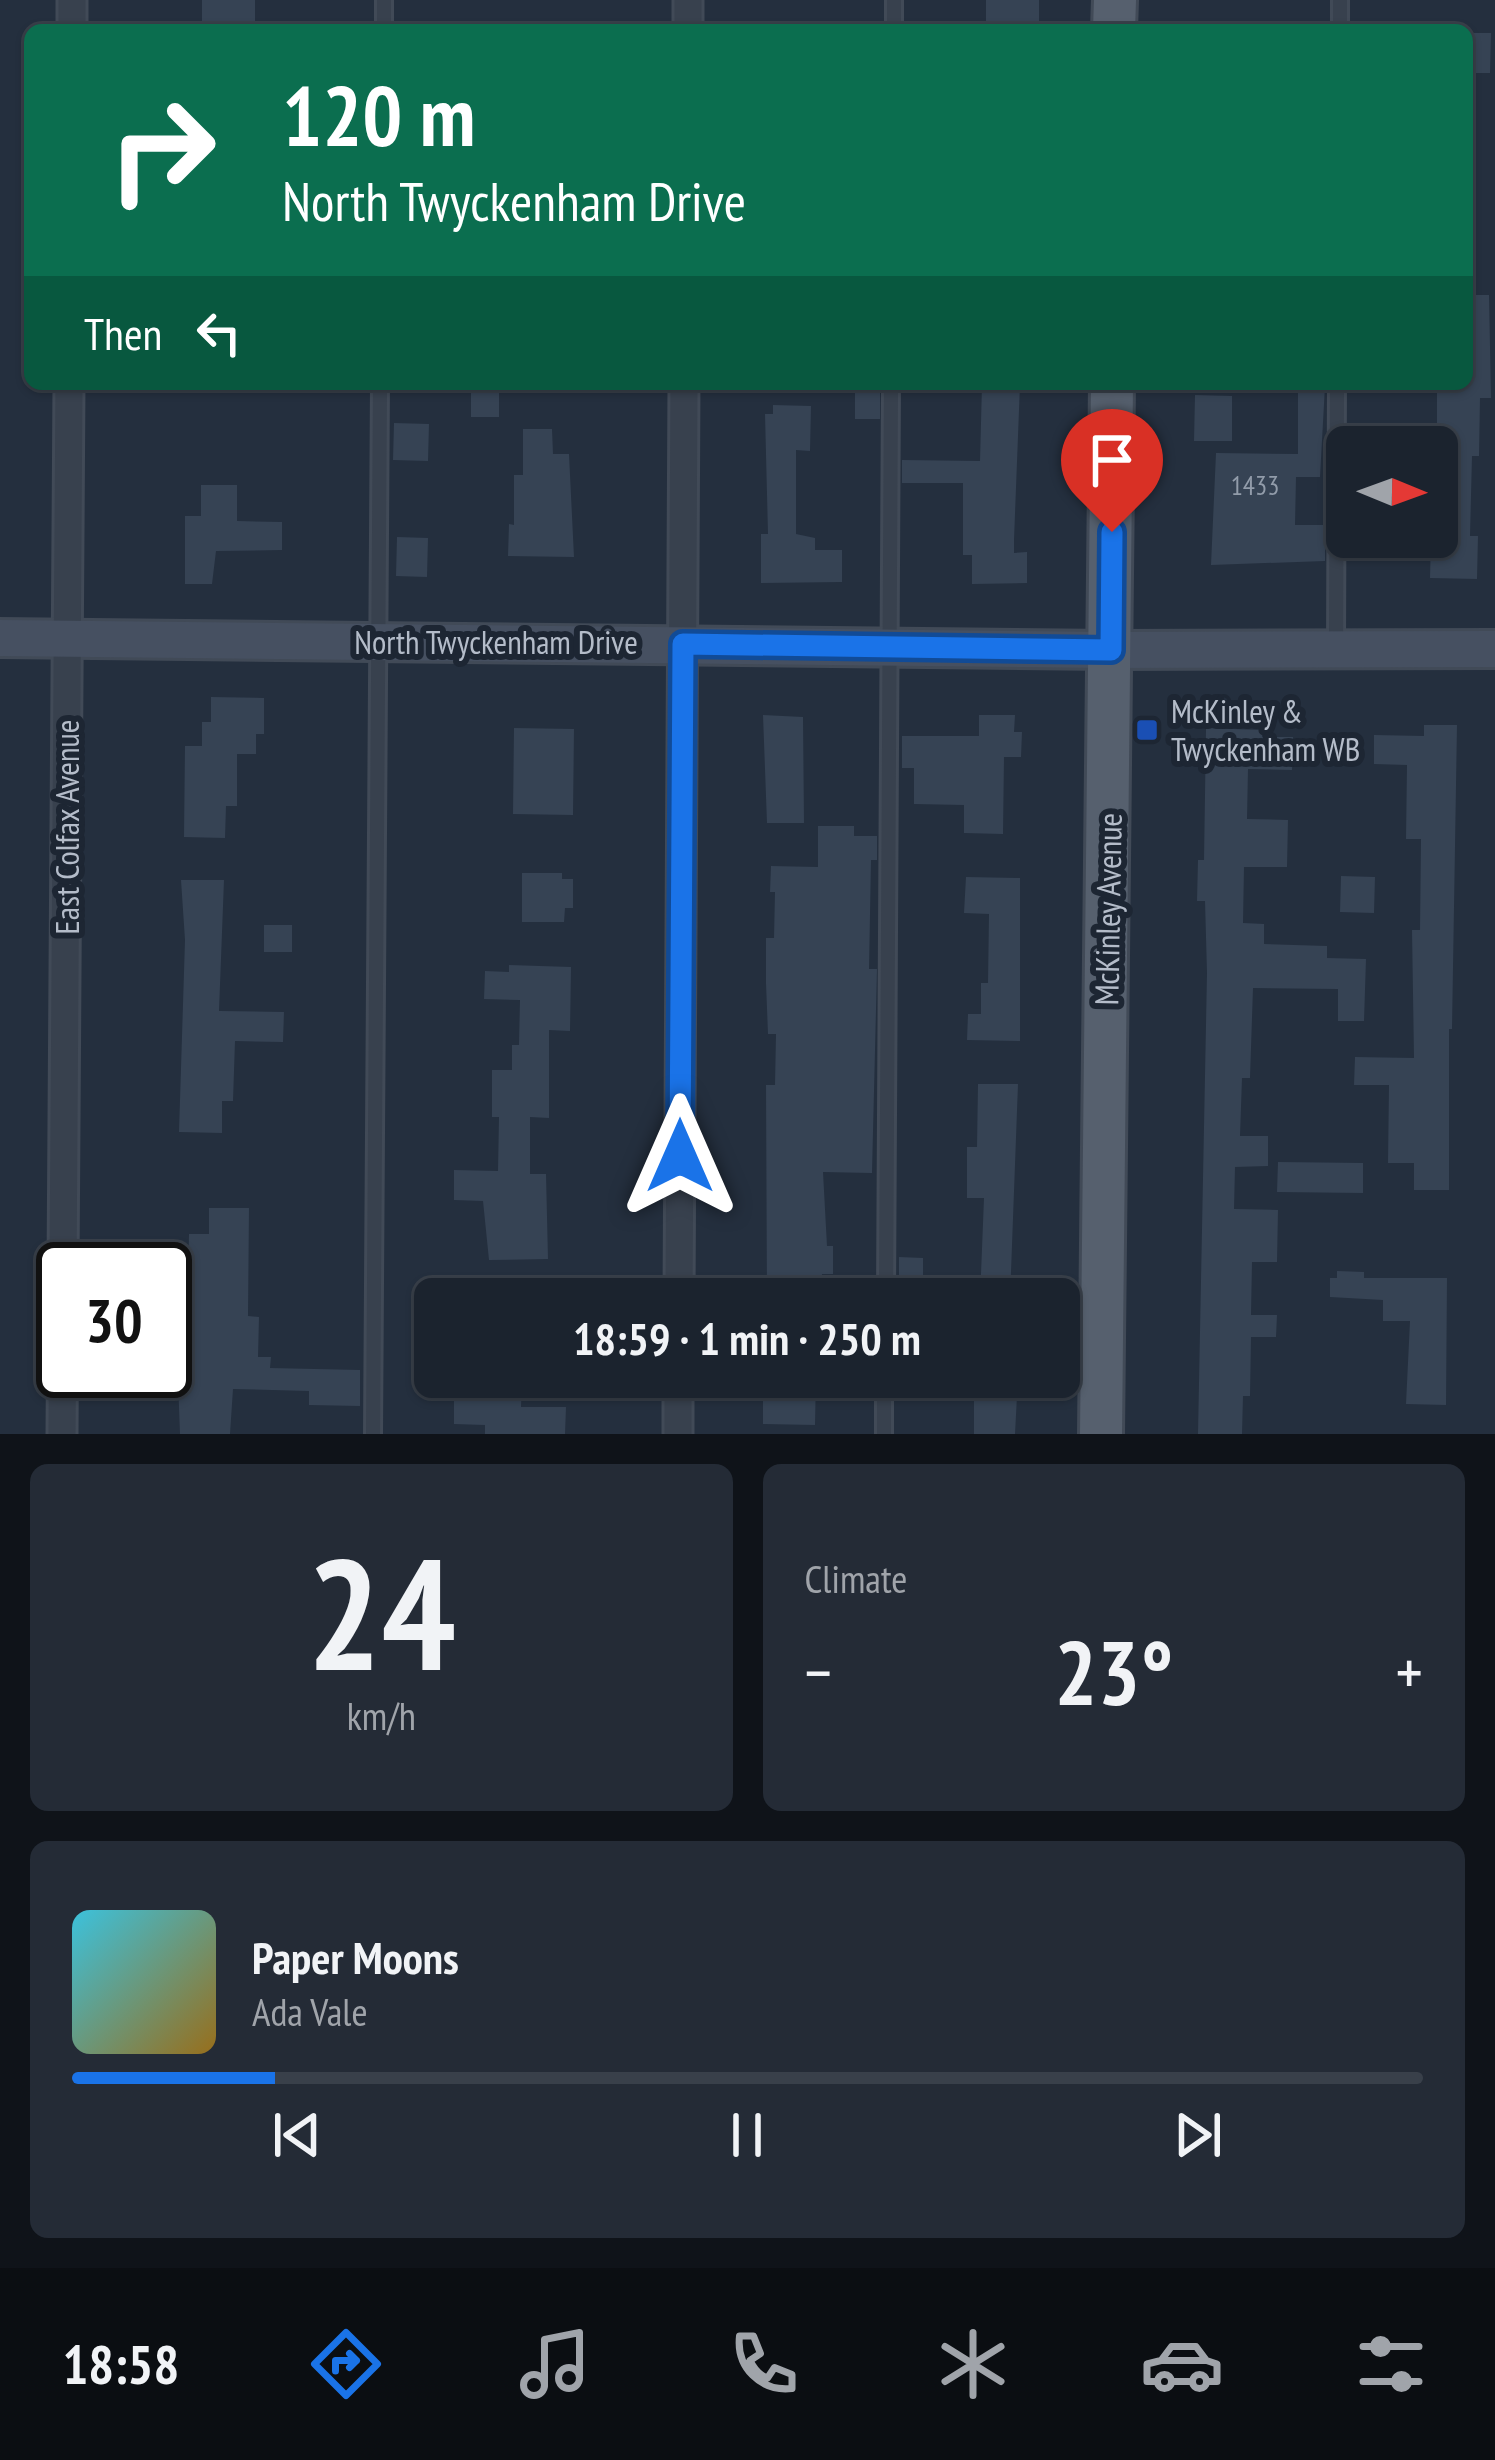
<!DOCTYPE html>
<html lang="en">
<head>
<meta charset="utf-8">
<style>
	:root { --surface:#1b232e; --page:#242b36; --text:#f1f3f6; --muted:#a0a4aa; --line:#39404a; --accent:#1a73e8 }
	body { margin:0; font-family:"PT Sans Narrow",sans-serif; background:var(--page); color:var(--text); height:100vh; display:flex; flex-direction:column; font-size:45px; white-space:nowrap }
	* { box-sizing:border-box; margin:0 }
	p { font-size:39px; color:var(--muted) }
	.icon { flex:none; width:66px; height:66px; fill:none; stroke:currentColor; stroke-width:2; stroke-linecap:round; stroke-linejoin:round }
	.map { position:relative; height:1434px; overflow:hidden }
	.panel { display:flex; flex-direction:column; gap:30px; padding:30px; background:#0f1319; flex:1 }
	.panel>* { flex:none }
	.hud { position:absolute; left:24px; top:24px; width:1449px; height:366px; border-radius:18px; box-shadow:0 3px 9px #0004,0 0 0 3px var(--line); background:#0b6e4f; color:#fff; overflow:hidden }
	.needle { width:78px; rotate:91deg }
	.buttons { position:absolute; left:1326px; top:426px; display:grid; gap:24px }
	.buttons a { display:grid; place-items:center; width:132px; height:132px; border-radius:18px; background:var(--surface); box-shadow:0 3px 9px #0004,0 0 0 3px var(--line); font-size:60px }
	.speed { position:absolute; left:36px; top:1242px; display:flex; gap:24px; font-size:60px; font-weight:700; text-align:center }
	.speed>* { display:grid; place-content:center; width:156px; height:156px; border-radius:50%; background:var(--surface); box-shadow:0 3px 9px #0004,0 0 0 3px var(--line); line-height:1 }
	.speed .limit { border:6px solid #111; border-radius:18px; background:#fff; color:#111 }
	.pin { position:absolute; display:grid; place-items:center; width:102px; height:102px; color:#fff; margin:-123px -51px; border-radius:50% 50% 50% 0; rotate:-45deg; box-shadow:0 0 12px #0007 }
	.pin .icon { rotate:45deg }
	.me { position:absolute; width:132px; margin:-66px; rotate:0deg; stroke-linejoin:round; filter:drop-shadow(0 0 9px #0008) }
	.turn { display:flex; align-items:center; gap:42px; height:252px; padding:0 60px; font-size:54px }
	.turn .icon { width:156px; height:156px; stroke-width:2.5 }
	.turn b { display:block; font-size:84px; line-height:102px }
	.then { display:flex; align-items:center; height:114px; padding:0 60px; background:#0003; gap:24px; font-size:45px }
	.big { font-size:90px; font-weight:700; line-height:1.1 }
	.panel .tile { flex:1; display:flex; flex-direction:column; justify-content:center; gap:18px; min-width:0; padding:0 42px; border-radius:18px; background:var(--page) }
	.panel .dial { align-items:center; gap:0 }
	.dial b { font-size:156px; line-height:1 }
	.song { display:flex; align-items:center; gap:36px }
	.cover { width:144px; height:144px; border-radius:18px; background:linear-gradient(135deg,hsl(190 70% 55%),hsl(40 70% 35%)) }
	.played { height:12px; border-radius:6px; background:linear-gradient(90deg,var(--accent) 15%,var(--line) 15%) }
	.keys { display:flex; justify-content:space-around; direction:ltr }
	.heat { display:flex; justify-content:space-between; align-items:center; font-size:66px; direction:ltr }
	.panel .tiles { flex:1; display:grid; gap:30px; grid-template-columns:1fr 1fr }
	.tile:last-child { grid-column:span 2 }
	.trip { position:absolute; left:414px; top:1278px; width:666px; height:120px; border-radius:18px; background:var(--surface); box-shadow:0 3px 9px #0004,0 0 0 3px var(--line); font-weight:700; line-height:120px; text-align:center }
	.dock { display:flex; height:192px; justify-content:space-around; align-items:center; background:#0b0e12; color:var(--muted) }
	.dock .icon { width:84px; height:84px }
	.dock .on { color:var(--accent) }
	.dock b { font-size:54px; color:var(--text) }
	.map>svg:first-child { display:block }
	.building { fill:#364354 }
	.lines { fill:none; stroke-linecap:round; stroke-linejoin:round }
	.lane-casing { stroke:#414a57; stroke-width:20 }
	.street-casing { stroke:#414a57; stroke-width:33 }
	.secondary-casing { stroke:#414a57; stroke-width:42 }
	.primary-casing { stroke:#414a57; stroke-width:48 }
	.lane { stroke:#38414e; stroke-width:14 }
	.street { stroke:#38414e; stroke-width:27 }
	.secondary { stroke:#465061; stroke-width:36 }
	.primary { stroke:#56606e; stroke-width:42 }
	.route-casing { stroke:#114b97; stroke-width:30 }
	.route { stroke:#1a73e8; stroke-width:21 }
	.transit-dot { fill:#1a4fb4; stroke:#1d2633; stroke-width:4.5 }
	.labels { text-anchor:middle; stroke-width:12; stroke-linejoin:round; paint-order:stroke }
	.number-label { font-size:27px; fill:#929caa }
	.street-label { font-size:33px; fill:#b4bcc9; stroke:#1d2633 }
	.poi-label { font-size:33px; fill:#b4bcc9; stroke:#1d2633; text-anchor:start }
</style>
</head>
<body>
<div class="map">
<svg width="1495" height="1434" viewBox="0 0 1495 1434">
	<rect width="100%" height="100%" fill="#242f3e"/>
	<path class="building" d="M202 0H255V30H202Z
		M986 0H1039V23L986 22Z
		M1467 33H1491L1490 73H1467Z
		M1467 295H1489L1491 398H1480L1479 456H1472L1470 536H1478L1477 579 1430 578 1431 537H1437V384H1467Z
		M982 384H1020L1014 540V553L1027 552V583L972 584V555H963V483H902V460L980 461Z
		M1298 386H1325L1320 477H1296L1295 525H1325V561L1211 565 1216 453 1298 454Z
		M471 387H499V417H471Z
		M855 390H880V419H855Z
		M1195 395 1232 396V441H1194Z
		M773 405 811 406 810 451 796 450V534L815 538V550H842V582L761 583V534H768L765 414H773Z
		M394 423 429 424 428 461 393 460Z
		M523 429H552L553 454H569L574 557 508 556 509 524 514 525V475H523Z
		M201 485H237V521L282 522V550L216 551 212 584H185V516H201Z
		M397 537 428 538 427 577 396 576Z
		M211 697 264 698V734H256V754H237V806H226L225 838 184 837 185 746H202V722H211Z
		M763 715 803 717 804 823H767Z
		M979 715H1015L1014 732H1022L1021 757H1004L1003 834 964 833V805L914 804V768H902V736H979Z
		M1424 725H1457L1452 1029H1449V1190H1414V1163H1388L1389 1085H1354L1355 1057 1414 1058 1412 930H1420L1421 839H1406L1407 765 1374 764V735L1424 736Z
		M514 728 574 729 573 815 513 814Z
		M1206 728 1262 730V737H1293L1292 770 1248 769 1247 819 1288 820 1287 867H1244L1243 923 1264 924V944L1327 946V958L1366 959 1364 1021H1338V989L1253 988 1250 1078H1242L1240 1136H1268V1166L1235 1167 1234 1209 1278 1210 1277 1262H1252L1251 1315H1277L1276 1337H1251L1250 1396H1243L1242 1434H1198L1207 973 1205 901H1197L1198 860H1204Z
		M818 826H854V836H877V860H871L869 969H877L872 1173 823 1172 827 1246H833V1274H822L821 1299H767L766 1085H775L776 1034H768L766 983V938H774L775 892H770L771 866 818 867Z
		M522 873H562V879H573V908H565L564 922H522Z
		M1341 876 1375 877 1374 913 1340 912Z
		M966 877 1020 878V1041L967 1040 968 1014H981V983H988L989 914 964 913Z
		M181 880H224L219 1011 284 1012 283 1042 235 1041 233 1101H222V1133L179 1132 185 940Z
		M264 925H292V952H264Z
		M509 965 571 967 570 1031 549 1030V1118L530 1117V1174H546L548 1259 489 1260 483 1201 454 1200V1170L498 1171 499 1117H492V1070H512V1045H519L520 1000 484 999 485 971 509 972Z
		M978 1084H1018L1010 1299H980L984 1198H967V1147H977Z
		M1278 1162 1363 1163V1193L1277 1192Z
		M209 1208H249L248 1316 259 1317 258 1357H271L270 1368 360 1370V1406L309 1405V1391L233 1389 230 1434H180L177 1353H192L195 1278H188L189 1234H209Z
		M899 1257 923 1258V1299H899Z
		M1337 1271 1364 1272V1278H1447L1446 1405 1406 1404 1410 1321H1383V1300L1330 1297V1278H1337Z
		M763 1377H816L815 1425 763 1424Z
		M974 1377H1018L1015 1434H974Z
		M484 1380H522L521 1407H566L565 1434H485V1425L454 1424V1395L483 1396Z"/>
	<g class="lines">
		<defs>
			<path id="lane" d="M384 30V0
				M894 30V0
				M1340 30V0
				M1336 649 1337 384
				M886 1299 891 384
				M373 1434 380 384
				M884 1434V1377"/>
			<path id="street" d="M72 0V30
				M688 30V0
				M63 1269 69 384
				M679 1299 684 384
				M62 1434 63 1280
				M678 1434V1377"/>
			<path id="secondary" d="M0 638 1111 650 1495 649"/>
			<path id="primary" d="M1114 30 1115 0
				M1101 1434 1112 384"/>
		</defs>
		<use href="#lane" class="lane-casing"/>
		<use href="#street" class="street-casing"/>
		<use href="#secondary" class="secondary-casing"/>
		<use href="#primary" class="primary-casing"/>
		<use href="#lane" class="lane"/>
		<use href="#street" class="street"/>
		<use href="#secondary" class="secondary"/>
		<use href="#primary" class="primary"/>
	</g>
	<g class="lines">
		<defs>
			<path id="route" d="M680 1156 683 644 1111 650 1112 532"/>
		</defs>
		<use href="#route" class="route-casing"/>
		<use href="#route" class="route"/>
	</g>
	<rect class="transit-dot" x="1135" y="718" width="24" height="24" rx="6"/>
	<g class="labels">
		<g class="number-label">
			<text x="1255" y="495">1433</text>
		</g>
		<g class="street-label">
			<text x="496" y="654">North Twyckenham Drive</text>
			<text transform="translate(67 827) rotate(-90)" y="12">East Colfax Avenue</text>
			<text transform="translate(1108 909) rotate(-89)" y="12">McKinley Avenue</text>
		</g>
		<g class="poi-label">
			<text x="1171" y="723">McKinley &amp;<tspan x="1171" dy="38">Twyckenham WB</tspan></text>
		</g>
	</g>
</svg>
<div class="buttons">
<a><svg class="needle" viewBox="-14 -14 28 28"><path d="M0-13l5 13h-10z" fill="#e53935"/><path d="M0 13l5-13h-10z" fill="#a0a4aa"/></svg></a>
</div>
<div class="speed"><div class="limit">30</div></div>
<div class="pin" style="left:1112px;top:532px;background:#d93025"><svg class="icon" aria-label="arrive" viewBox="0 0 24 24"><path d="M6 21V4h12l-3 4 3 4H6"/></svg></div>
<svg class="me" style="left:680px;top:1156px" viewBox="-20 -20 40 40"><path d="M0-17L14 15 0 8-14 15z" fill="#1a73e8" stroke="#fff" stroke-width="4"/></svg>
<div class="trip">18:59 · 1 min · 250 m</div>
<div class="hud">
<div class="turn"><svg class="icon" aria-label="right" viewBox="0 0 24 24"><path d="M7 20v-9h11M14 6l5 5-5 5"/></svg><div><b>120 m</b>North Twyckenham Drive</div></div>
<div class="then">Then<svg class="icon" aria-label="left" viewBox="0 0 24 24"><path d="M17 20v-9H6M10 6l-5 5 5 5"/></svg></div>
</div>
</div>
<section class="panel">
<div class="tiles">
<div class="tile dial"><b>24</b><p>km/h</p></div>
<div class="tile"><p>Climate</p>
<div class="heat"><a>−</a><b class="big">23°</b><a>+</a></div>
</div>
<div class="tile">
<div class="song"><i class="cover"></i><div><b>Paper Moons</b><p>Ada Vale</p></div></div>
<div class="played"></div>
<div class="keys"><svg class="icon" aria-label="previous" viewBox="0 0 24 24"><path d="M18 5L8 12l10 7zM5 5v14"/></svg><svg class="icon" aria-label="pause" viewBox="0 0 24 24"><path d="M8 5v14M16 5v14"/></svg><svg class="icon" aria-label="next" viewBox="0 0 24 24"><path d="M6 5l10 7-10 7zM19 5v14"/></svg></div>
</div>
</div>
</section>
<nav class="dock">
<b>18:58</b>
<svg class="icon on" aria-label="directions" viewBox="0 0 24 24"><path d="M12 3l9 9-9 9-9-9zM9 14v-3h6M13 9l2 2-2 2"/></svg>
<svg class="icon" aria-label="music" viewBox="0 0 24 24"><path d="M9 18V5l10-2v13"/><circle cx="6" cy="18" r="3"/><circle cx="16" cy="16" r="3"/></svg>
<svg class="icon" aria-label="phone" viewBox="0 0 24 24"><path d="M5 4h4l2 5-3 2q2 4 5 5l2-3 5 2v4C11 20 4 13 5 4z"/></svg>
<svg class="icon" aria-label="climate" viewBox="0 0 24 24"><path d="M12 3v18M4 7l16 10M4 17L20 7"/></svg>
<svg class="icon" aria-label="car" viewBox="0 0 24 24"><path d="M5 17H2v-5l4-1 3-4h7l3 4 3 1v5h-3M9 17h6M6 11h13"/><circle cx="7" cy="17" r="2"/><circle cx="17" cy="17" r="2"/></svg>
<svg class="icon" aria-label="filters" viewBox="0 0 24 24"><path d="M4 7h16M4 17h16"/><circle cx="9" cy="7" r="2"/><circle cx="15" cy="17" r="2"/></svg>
</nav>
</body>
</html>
